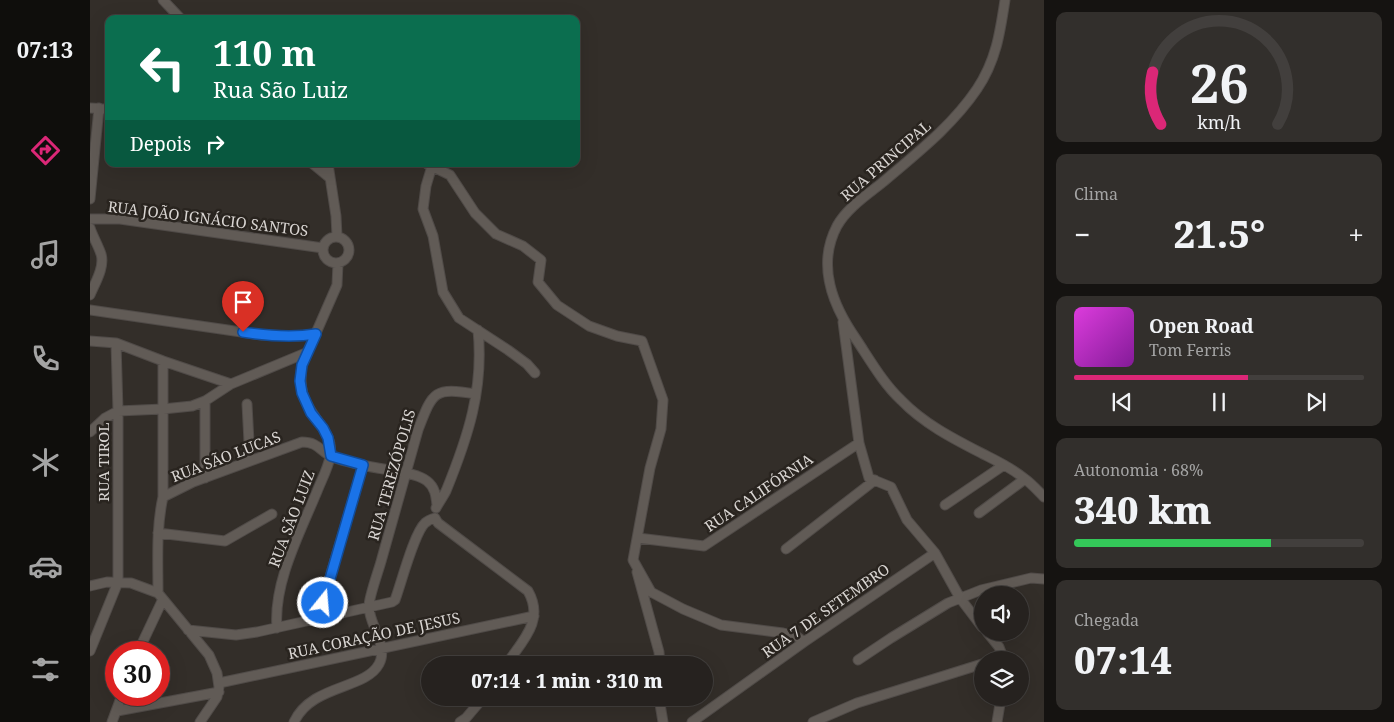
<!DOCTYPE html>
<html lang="pt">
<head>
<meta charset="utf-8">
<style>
	:root { --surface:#26221f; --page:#322f2c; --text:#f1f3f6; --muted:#a4a4a4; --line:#423f3d; --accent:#db2777 }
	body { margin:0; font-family:"Noto Serif",serif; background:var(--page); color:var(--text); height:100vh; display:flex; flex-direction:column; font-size:19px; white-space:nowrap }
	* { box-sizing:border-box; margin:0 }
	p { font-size:16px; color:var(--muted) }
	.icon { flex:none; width:28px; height:28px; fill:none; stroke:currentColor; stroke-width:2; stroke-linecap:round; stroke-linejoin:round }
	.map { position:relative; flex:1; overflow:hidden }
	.details { display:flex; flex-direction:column; gap:12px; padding:12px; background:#151311; width:350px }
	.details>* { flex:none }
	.hud { position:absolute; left:15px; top:15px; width:475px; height:152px; border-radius:10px; box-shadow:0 5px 20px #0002,0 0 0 1px var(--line); background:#0b6e4f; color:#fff; overflow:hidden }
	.tools { position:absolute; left:884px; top:586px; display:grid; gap:10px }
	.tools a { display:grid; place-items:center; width:55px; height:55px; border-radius:50%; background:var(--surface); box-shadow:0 5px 20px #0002,0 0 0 1px var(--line); font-size:25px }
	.speed { position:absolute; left:15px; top:641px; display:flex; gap:10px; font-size:25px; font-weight:700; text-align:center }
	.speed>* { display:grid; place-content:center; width:65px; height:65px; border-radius:50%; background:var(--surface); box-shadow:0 5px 20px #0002,0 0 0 1px var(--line); line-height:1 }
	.speed .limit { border:8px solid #d22; background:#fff; color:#111 }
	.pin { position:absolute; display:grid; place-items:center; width:42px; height:42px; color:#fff; margin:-51px -21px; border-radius:50% 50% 50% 0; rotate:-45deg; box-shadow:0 0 5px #0007 }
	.pin .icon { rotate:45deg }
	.me { position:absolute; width:55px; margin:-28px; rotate:17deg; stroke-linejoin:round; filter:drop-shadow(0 0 4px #0008) }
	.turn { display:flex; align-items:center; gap:18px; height:105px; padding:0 25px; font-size:22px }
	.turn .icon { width:65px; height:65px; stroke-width:2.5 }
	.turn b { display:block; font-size:35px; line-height:42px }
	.then { display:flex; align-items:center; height:48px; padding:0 25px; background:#0003; gap:10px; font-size:19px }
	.big { font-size:38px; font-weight:800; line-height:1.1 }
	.details .tile { flex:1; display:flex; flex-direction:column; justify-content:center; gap:8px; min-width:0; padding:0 18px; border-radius:10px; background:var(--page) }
	.details .dial { align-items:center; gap:0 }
	.dial svg { height:130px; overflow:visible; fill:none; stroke:var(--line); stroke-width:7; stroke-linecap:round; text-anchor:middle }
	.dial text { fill:var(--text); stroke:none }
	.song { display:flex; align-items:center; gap:15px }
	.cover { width:60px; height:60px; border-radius:8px; background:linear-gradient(135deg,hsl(300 70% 55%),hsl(290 70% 35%)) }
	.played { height:5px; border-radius:2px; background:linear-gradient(90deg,var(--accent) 60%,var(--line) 60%) }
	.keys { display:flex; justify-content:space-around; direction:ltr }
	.heat { display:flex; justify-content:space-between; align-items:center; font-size:28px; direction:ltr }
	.charge { height:8px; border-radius:4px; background:linear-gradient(90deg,#34c759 68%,var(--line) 0) }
	.trip { position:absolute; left:331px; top:656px; width:292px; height:50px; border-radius:25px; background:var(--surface); box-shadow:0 5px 20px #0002,0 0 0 1px var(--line); font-weight:800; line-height:50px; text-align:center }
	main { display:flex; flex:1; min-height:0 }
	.dock { display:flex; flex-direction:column; width:90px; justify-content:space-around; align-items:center; background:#0f0e0c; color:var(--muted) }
	.dock .icon { width:35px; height:35px }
	.dock .selected { color:var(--accent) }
	.dock b { font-size:22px; color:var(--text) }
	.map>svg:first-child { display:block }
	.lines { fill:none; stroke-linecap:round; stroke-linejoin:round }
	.minor-casing { stroke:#504b48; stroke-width:11 }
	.minor { stroke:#615b56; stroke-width:9 }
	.route-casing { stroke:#114b97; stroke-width:12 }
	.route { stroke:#1a73e8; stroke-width:9 }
	.labels { text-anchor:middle; stroke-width:5; stroke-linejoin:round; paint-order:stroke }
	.street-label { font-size:15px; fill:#d9d5d2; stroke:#29241f }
</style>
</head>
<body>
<main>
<nav class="dock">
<b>07:13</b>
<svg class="icon selected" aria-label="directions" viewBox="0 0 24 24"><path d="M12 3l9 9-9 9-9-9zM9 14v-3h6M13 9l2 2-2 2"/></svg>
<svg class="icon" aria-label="music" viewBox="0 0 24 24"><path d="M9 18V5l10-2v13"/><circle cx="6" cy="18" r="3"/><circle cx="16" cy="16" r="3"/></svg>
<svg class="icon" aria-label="phone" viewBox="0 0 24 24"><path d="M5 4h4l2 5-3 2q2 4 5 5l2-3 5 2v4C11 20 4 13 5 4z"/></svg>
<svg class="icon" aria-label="climate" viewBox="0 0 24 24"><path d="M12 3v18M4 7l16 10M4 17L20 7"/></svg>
<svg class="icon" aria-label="car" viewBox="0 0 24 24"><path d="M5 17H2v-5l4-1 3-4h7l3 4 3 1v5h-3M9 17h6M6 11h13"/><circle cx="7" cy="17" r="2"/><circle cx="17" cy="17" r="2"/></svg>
<svg class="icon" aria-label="filters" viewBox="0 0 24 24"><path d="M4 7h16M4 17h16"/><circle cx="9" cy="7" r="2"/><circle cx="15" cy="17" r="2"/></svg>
</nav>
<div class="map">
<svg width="954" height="722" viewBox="0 0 954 722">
	<rect width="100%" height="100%" fill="#332e29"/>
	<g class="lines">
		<defs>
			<path id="minor" d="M73 0 91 19
				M915 0C910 33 906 61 887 89 862 126 827 153 793 182 777 195 757 208 747 226 726 266 743 306 766 339 780 360 793 383 811 400 834 424 864 439 893 454 907 461 922 468 935 479 942 484 948 491 954 497
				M0 108 19 109
				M223 164 240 178
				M238 164 246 216 247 236
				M337 164 360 175 385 213 406 234 433 246 451 260 448 282 467 305 499 326 527 336 552 341 573 400 571 429 560 468 543 560 561 592 593 609 631 625 693 633 706 636 714 642
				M342 166 336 186 333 209 343 236 353 292 369 318 418 350 437 364 445 373
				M0 199 9 108
				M0 219H30L233 248
				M0 228C3 237 8 245 11 254 15 267 5 283 0 295
				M233 250a13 13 0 1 1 26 0a13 13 0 1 1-26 0Z
				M0 310 172 335 208 336 226 334
				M753 322 769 443 779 478 801 487 817 520 845 553
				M0 341 26 343 73 361 141 384 218 352
				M157 404 160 461
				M0 432 15 418 28 411 73 409 102 406 115 401 141 384
				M115 478V401
				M73 497 103 482 212 442C229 442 230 452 243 457 261 464 281 467 300 470 311 472 328 474 337 481 345 487 346 496 347 505
				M855 505 914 465
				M346 508C349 502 353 497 356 491 378 437 394 389 388 330
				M889 513 935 479
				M345 518 348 523 438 591C455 621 432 641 416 665
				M68 533 135 541 182 514
				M548 538 614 546 769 443
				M696 549 785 480
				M547 572 569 652 570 665
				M0 586 17 582 41 583 68 593 119 655 127 673 129 687 127 697 110 722
				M68 593C68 561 66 528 73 497V361
				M228 618 273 465
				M187 628C183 582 211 531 228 489 232 479 238 468 240 457 245 435 224 420 216 402 210 390 210 378 212 365L247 285 248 263
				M98 630 146 635 167 632 302 602 305 600C311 584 324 533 335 523 338 520 341 519 345 518
				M897 632 909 647 914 660
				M0 651 28 582V411L26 343
				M48 652 73 599
				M768 660 801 638 858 603 891 590 941 578 954 579
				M129 683 444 616
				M497 698H498
				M569 698 573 722
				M27 711 129 692
				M22 722 32 695
				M204 722C222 684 275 690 289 664 299 646 278 623 279 606 279 596 289 570 292 558 304 516 316 473 328 430 343 391 344 387 386 394
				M370 722 376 718 393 698
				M602 722 714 642 845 553 870 598 892 627
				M723 722 767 703 892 664
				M907 722 911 698"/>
		</defs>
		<use href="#minor" class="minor-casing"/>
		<use href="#minor" class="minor"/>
	</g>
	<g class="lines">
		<defs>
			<path id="route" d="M153 332C178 336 201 338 226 334L212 365 210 381 212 393 221 413 233 428 238 438 241 456 273 465 233 603"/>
		</defs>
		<use href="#route" class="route-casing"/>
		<use href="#route" class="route"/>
	</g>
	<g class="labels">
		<g class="street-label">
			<text transform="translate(796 161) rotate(-41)" y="5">RUA PRINCIPAL</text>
			<text transform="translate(118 219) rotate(7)" y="5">RUA JOÃO IGNÁCIO SANTOS</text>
			<text transform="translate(136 457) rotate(-21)" y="5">RUA SÃO LUCAS</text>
			<text transform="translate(14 462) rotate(-90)" y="5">RUA TIROL</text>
			<text transform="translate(302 475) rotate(-74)" y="5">RUA TEREZÓPOLIS</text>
			<text transform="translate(669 493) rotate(-34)" y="5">RUA CALIFÓRNIA</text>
			<text transform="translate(202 519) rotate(-69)" y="5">RUA SÃO LUIZ</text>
			<text transform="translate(736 611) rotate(-35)" y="5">RUA 7 DE SETEMBRO</text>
			<text transform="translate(284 636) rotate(-12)" y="5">RUA CORAÇÃO DE JESUS</text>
		</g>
	</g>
</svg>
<div class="tools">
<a><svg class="icon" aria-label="sound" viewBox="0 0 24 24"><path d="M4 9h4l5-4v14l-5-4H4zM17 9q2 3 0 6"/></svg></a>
<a><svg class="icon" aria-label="layers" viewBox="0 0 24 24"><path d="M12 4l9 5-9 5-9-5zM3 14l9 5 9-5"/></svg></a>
</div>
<div class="speed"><div class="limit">30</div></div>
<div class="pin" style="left:153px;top:332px;background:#d93025"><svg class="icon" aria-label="arrive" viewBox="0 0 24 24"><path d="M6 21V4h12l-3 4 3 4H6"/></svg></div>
<svg class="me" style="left:233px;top:603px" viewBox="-20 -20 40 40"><circle r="17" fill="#1a73e8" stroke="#fff" stroke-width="3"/><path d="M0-11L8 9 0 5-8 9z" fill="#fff"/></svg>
<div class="trip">07:14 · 1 min · 310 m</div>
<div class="hud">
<div class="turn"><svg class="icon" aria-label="left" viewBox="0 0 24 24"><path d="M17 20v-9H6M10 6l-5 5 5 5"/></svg><div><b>110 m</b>Rua São Luiz</div></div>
<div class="then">Depois<svg class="icon" aria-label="right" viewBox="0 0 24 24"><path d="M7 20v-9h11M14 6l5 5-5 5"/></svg></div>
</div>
</div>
<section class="details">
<div class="tile dial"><svg viewBox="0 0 100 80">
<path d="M14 69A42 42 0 1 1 86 69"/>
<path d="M14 69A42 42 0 0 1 9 37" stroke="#db2777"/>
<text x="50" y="56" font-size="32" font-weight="700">26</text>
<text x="50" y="72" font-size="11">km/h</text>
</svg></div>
<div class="tile"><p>Clima</p>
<div class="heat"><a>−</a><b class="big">21.5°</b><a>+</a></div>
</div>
<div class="tile">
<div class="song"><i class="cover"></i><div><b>Open Road</b><p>Tom Ferris</p></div></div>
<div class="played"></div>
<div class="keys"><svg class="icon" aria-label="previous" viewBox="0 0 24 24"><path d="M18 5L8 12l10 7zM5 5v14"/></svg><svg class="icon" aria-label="pause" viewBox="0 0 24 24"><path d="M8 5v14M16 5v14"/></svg><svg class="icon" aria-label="next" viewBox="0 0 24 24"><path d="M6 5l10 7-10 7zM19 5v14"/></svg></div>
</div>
<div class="tile"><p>Autonomia · 68%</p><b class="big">340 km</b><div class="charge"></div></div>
<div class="tile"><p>Chegada</p><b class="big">07:14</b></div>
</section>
</main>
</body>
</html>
